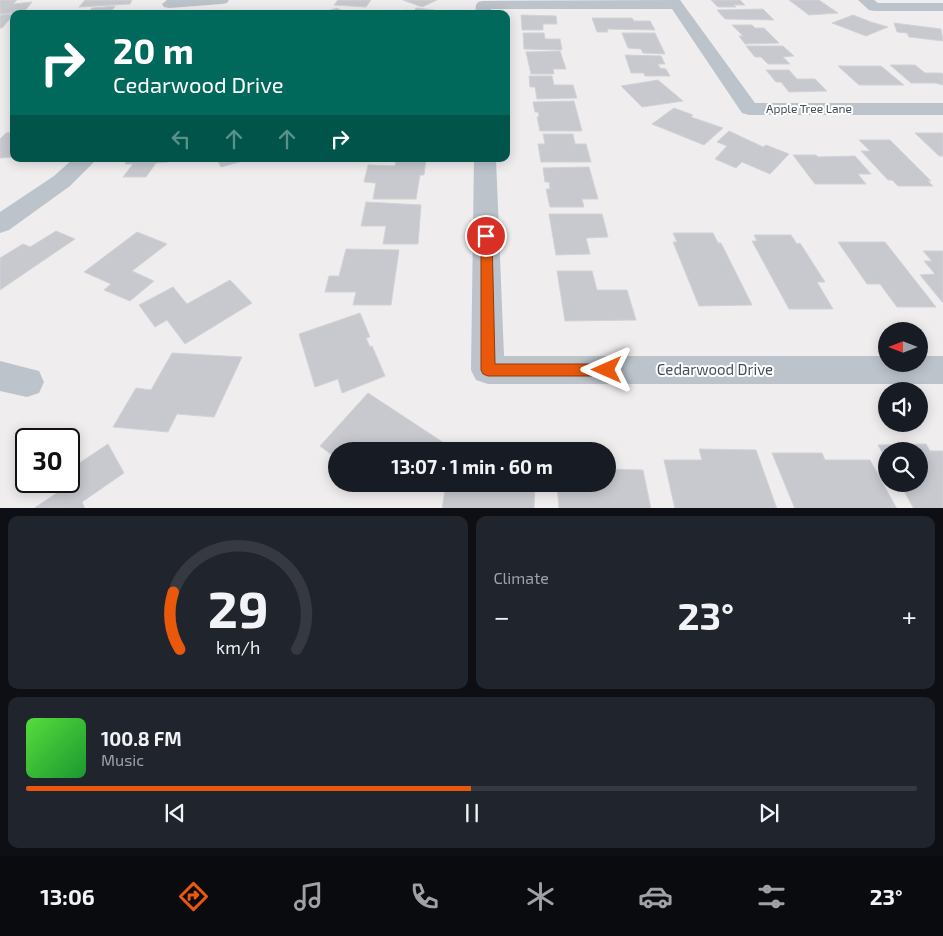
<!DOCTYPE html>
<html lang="en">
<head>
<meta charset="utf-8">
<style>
	:root { --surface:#171b24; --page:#20242c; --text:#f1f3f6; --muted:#9ea1a6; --line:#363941; --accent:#ea580c }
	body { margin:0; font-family:"Exo 2",sans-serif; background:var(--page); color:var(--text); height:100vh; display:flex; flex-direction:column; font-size:19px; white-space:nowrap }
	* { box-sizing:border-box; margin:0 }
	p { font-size:16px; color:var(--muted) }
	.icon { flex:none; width:28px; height:28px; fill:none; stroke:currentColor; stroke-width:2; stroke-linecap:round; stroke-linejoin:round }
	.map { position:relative; height:508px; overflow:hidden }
	.side { display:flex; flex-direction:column; gap:8px; padding:8px; background:#0d0f14; flex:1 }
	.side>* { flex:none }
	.top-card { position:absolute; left:10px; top:10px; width:500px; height:152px; border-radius:10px; box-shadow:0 2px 12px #0003; background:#00695c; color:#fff; overflow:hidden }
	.needle { width:32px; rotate:270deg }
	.tools { position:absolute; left:878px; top:322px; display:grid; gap:10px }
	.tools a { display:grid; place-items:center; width:50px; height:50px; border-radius:50%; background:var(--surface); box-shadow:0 2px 12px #0003; font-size:25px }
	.speed { position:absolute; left:15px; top:428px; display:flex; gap:10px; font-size:25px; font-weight:700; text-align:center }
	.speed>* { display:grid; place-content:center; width:65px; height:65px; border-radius:50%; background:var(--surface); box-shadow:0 2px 12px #0003; line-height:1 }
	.speed .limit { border:2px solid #111; border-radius:8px; background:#fff; color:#111 }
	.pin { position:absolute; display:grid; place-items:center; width:42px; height:42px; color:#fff; margin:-21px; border:2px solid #fff; border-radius:50%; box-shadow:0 1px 5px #0007 }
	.me { position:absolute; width:55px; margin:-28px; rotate:270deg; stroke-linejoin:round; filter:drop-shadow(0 0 4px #0008) }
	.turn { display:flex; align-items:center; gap:18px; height:105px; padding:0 20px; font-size:22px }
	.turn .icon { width:65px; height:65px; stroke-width:2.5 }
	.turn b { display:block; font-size:35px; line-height:42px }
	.lanes { display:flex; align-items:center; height:48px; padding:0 20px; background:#0003; justify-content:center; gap:25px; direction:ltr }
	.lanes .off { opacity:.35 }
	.big { font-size:38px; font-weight:700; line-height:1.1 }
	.side .card { flex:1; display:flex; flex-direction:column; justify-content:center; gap:8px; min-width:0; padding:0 18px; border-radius:10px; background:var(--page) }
	.side .dial { align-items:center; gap:0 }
	.dial svg { height:130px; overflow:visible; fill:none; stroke:var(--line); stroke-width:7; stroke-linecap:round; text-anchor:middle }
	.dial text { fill:var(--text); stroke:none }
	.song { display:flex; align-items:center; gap:15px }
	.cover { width:60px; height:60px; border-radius:8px; background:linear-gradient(135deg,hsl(110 70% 55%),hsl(130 70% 35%)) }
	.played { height:5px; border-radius:2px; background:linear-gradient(90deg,var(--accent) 50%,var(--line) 50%) }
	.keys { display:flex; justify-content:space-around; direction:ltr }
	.heat { display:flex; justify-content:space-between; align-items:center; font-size:28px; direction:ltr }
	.side .tiles { flex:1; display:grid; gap:8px; grid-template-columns:1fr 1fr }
	.card:last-child { grid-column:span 2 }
	.trip { position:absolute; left:328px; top:442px; width:288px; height:50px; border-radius:25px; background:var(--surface); box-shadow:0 2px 12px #0003; font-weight:700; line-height:50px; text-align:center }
	.tabs { display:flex; height:80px; justify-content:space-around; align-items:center; background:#090b0e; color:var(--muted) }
	.tabs .icon { width:35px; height:35px }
	.tabs .on { color:var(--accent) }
	.tabs b { font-size:22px; color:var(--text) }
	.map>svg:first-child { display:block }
	.building { fill:#c7c9cf; stroke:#d1d3d8 }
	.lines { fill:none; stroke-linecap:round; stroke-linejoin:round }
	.minor { fill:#bcc3cb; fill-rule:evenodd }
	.route { fill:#ea580c; stroke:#983908 }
	.labels { text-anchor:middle; stroke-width:4; stroke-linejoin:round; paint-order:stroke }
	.far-street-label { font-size:12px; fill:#464f59; stroke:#fff }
	.street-label { font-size:15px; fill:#464f59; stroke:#fff }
</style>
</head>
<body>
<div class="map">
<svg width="943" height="509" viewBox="0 0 943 509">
	<rect width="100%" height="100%" fill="#efeded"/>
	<path class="building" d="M0 0H17L13 4 32 2 24 12 0 14Z
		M85 0H132L130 4 79 7Z
		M338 0H371L366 7 334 5Z
		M403 0H437L422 7Z
		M711 0H740L745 5H734L736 7H718Z
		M789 0H819L838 13 809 15Z
		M115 6 110 14 125 12V14H87L92 8Z
		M337 8 348 14H306L316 11 320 13Z
		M416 8 434 10 431 14H401L405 10 414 11Z
		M763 9 774 20 725 19 717 10Z
		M14 14 2 28H0V15Z
		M521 15 556 16 557 24H543V30H522Z
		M853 15 871 22 888 27 866 36 832 23Z
		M592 18H632L634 21H650L655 30 607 29 608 32H597Z
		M894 23 941 29 943 41 909 37 907 33 897 32Z
		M732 25H752L755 28H764L779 43 745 44 739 36H743Z
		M523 33H544L545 39H560L562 50 524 49Z
		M622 33H655L665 54 643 53 641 49 628 48Z
		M746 46H783L794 56 783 57 790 64H768L761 57H755Z
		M560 51 566 69H553L554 74H531L526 52Z
		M625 55 661 56 665 64H658L660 68 666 69 670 76H645L644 73H631Z
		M890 65H915L925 73H941L943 74V85L935 83H911Z
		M838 66H881L904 85H859Z
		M766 70H789L797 79H815L827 91 789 92 781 82H776Z
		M529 76H552L554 85H573L577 98 537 99 535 87H530Z
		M658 80 683 101 642 107 621 86Z
		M574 101 582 131H540L537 117H539L538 112H535L533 102Z
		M674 108 693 115 691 117 723 128 704 145 652 124Z
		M729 131 763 147 766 145 789 154 770 174 742 162 736 168 715 159 727 146 717 142Z
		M14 132V157L0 158V139L6 133Z
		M915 133H943V156H939Z
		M543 134H573L575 144H586L591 162H541L538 144H545Z
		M859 140H890L931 181H928L933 186H898L892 180H888L861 151H870Z
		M793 155H816L818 157 855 156 871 174H858L866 184H815Z
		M128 159H170L168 162 156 163 146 177H123L133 164H125Z
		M217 159H250L221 167Z
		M396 159H426L424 175H420L416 199H373L376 183 364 182 368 165 395 166Z
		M589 167 598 199H582L584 207H550L546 189H550L549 182H545L543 168Z
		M366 202 421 205 418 244H383L386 226H361Z
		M549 214H602L608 237 586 238 590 254 556 255Z
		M56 231 75 239 0 290V258L23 244 30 247Z
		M137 232 167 244 132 271 154 281 130 301 104 290 111 284 84 272Z
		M673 233H713L718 243H721L752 305 699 306 673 242H677Z
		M754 235H791L797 244 800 243 825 282H817L833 309H789L752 241H757Z
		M838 242H885L936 307H897L880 284H867Z
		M346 249 399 250 391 305H353L356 292H325L329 276H339Z
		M923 251H943V303L920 275 935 274 924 261H932Z
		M557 271H592L597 290H627L636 320 565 321Z
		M230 280 252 303 185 344 167 320 155 327 139 305 173 287 187 304Z
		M360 313 370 337 366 338 370 347 372 346 385 376 342 393 338 379 315 387 299 334Z
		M172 353 242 357 214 417 177 414 168 432 113 427 136 388 151 390Z
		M368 393 444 443 438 451H336V458L320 446Z
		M108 444 124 473 82 502 85 509H33L64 488 61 481H69V470Z
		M926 444 930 451H943V509H914L900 484H919V451H886V459L878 445Z
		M699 449 756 450 777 509H675L664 460H702Z
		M772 453H822L825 460H870L897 509H795Z
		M606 469 643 470 651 509H559L557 484H606Z
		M446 484H535L534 509H442Z"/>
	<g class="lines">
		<path class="minor" d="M167 0H229L227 3 222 4 169 8 164 7 162 4Z
			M680 0 755 103H943V115H749L742 113 672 9H491V14H475L476 5 478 2 483 1Z
			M858 0H874L878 3H943V11H874L869 10Z
			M73 159H97L70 186 9 230 0 233V212L54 176Z
			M474 159H496L504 356H886V364H919V356H943V384H488L476 380 471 370Z
			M0 361 39 371 44 382 39 393 27 397 0 391Z"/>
	</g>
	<path class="route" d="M486 232 492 236 495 364H607L612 366 614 370 612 374 607 376H488L483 374 481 370V236Z"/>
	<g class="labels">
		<g class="far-street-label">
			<text x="809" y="113">Apple Tree Lane</text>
		</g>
		<g class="street-label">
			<text x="715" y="375">Cedarwood Drive</text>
		</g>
	</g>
</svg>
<div class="tools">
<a><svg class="needle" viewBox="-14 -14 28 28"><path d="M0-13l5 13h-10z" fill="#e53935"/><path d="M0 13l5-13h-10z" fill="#9ea1a6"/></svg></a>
<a><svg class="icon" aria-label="sound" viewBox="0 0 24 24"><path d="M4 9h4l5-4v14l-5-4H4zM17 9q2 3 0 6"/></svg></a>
<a><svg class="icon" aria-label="search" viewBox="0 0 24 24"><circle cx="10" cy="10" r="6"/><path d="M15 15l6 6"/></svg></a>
</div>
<div class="speed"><div class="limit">30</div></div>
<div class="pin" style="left:486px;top:236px;background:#d93025"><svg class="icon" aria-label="arrive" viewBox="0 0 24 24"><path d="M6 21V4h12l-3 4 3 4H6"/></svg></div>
<svg class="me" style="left:607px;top:370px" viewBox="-20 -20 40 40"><path d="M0-17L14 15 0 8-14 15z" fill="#ea580c" stroke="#fff" stroke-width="4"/></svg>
<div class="trip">13:07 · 1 min · 60 m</div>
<div class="top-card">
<div class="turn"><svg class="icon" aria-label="right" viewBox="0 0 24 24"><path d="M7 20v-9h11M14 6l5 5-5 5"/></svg><div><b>20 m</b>Cedarwood Drive</div></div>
<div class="lanes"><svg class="icon off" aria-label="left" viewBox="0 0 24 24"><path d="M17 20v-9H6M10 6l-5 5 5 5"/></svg><svg class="icon off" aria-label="ahead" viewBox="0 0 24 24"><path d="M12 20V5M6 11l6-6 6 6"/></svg><svg class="icon off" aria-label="ahead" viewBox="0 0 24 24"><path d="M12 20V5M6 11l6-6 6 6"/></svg><svg class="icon" aria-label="right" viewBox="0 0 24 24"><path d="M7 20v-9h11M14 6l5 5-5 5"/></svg></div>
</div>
</div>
<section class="side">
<div class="tiles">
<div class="card dial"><svg viewBox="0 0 100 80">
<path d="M14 69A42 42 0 1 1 86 69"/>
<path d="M14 69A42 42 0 0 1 10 34" stroke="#ea580c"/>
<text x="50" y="56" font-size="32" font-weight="700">29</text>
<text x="50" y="72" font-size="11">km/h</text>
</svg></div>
<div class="card"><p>Climate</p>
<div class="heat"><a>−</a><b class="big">23°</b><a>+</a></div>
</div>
<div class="card">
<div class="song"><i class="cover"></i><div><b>100.8 FM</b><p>Music</p></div></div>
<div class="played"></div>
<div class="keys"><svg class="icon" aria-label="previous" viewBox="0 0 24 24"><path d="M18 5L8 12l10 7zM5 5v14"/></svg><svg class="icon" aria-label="pause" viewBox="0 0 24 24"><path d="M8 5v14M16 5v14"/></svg><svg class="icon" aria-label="next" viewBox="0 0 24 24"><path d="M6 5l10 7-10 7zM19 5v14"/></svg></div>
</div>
</div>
</section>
<nav class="tabs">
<b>13:06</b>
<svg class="icon on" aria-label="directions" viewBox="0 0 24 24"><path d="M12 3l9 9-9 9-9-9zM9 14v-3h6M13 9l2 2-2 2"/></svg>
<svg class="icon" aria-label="music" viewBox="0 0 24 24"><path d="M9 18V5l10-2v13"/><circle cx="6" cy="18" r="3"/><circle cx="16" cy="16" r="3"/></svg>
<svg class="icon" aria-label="phone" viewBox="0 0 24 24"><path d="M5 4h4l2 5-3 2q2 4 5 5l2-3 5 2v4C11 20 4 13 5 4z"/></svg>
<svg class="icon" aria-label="climate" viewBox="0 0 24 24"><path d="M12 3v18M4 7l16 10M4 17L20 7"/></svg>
<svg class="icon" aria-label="car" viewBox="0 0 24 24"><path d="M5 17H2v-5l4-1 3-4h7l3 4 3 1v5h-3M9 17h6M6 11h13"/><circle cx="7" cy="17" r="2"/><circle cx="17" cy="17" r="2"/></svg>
<svg class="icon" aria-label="filters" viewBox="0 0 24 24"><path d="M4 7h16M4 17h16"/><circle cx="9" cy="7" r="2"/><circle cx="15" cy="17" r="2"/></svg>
<b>23°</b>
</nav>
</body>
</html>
